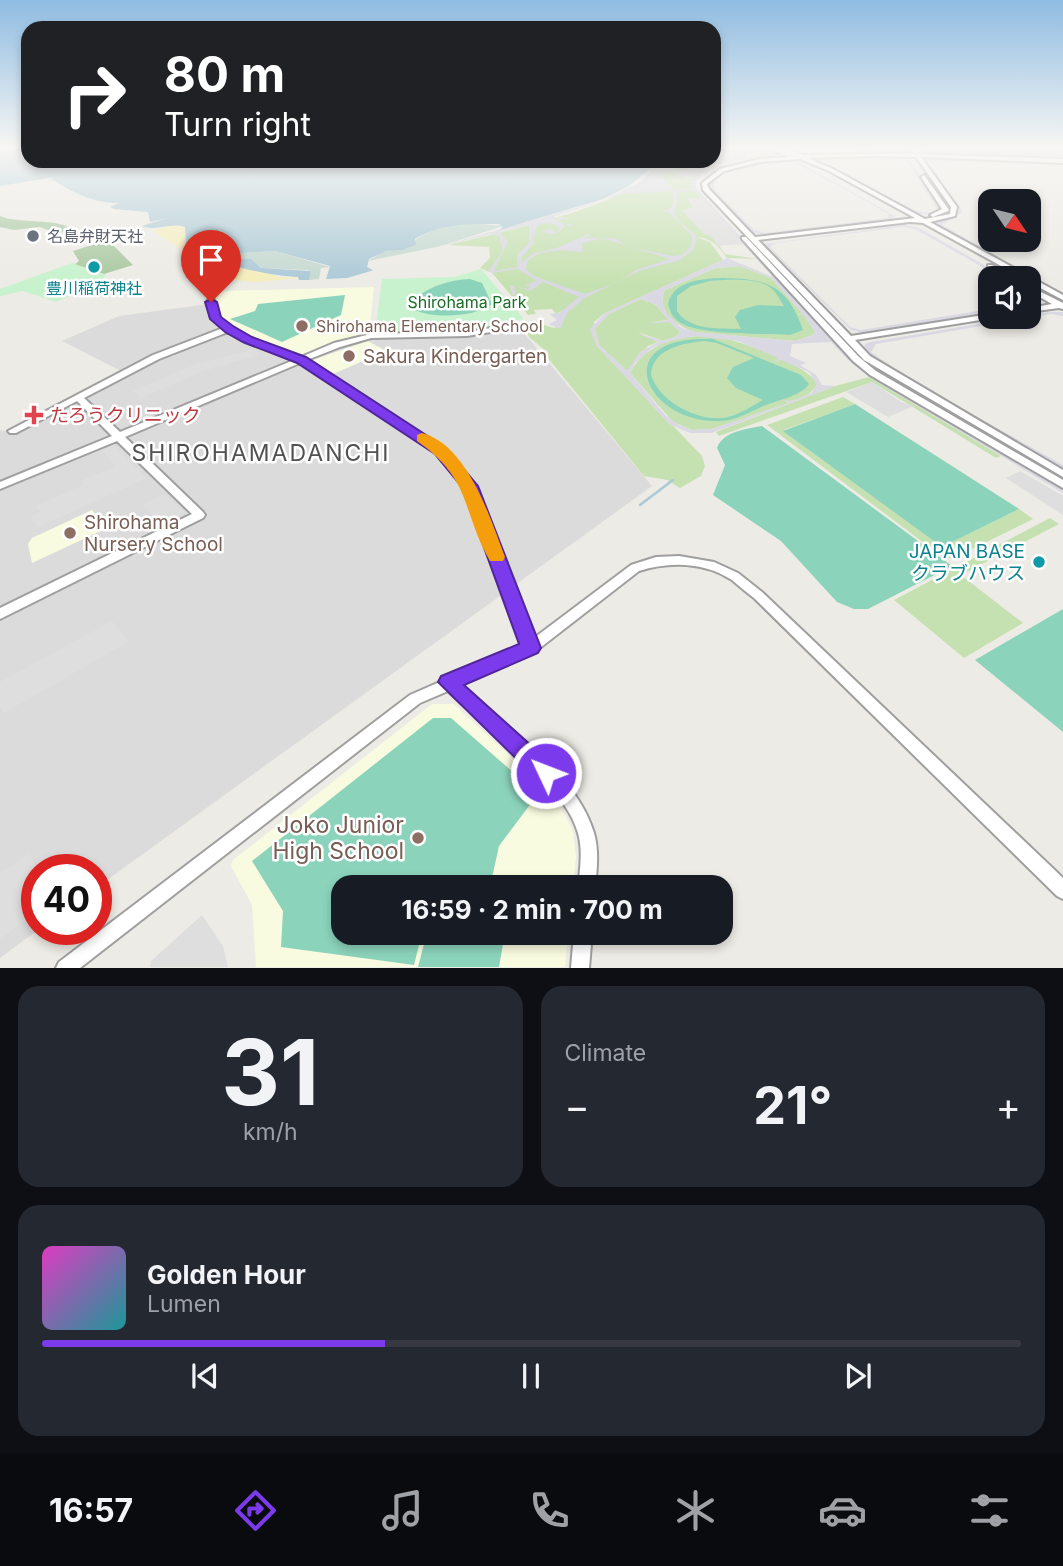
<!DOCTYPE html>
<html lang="en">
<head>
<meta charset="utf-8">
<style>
	:root { --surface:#171b24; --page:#242831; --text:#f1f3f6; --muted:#9ea1a6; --line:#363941; --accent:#7c3aed }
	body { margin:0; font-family:Inter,"Noto Sans JP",sans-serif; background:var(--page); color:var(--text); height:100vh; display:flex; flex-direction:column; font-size:26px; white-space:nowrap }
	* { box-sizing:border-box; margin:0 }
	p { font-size:23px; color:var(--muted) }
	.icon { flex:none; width:38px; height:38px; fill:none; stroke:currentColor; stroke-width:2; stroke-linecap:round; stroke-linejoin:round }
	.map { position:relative; height:968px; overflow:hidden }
	.panel { display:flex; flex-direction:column; gap:18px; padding:18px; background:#0d0f14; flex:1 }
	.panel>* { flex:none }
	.guide { position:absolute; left:21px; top:21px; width:700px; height:147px; border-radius:21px; box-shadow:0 4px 10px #0003; background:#202124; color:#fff; overflow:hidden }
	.needle { width:46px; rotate:125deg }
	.buttons { position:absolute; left:978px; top:189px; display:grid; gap:14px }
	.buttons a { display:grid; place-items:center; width:63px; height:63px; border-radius:14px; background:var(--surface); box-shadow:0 4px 10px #0003; font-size:35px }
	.speed { position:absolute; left:21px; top:854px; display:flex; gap:14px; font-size:35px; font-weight:700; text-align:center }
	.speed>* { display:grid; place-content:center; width:91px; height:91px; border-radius:50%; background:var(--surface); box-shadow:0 4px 10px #0003; line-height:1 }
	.speed .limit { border:10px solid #d22; background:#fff; color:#111 }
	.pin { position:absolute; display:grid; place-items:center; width:60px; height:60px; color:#fff; margin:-72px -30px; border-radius:50% 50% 50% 0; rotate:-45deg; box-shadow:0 0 7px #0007 }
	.pin .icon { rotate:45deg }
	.me { position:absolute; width:77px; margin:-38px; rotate:313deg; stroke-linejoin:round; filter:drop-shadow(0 0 5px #0008) }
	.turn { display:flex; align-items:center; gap:24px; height:147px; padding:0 28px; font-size:32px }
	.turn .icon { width:91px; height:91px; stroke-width:2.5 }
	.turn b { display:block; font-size:49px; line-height:60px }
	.big { font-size:52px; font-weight:700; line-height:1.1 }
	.panel .card { flex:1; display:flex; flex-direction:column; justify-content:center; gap:10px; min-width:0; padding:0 24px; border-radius:21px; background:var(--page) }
	.panel .dial { align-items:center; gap:0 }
	.dial b { font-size:91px; line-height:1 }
	.song { display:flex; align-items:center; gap:21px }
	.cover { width:84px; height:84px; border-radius:10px; background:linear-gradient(135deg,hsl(310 70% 55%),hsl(180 70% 35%)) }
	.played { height:7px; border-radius:4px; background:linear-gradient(90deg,var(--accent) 35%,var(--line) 35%) }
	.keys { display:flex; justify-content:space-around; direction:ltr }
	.heat { display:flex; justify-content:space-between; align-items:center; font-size:38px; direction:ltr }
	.panel .tiles { flex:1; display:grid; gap:18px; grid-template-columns:1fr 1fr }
	.card:last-child { grid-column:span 2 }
	.trip { position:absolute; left:331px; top:875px; width:402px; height:70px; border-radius:21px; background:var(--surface); box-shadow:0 4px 10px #0003; font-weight:700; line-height:70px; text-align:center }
	.tabs { display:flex; height:112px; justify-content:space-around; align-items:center; background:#090b0e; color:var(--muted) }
	.tabs .icon { width:49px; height:49px }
	.tabs .on { color:var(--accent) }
	.tabs b { font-size:32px; color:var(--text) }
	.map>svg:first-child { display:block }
	.residential { fill:#dcdbdb }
	.industrial { fill:#e6d8e2 }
	.education { fill:#f9fbe0 }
	.grass { fill:#c6e1b1 }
	.forest { fill:#a8c79f }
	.wetland { fill:#c4d9d1 }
	.sand { fill:#f5edbb }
	.park { fill:#c7f2cd }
	.pitch { fill:#8cd3bb; fill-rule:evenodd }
	.parking { fill:#dedede }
	.plaza { fill:#dad9e3; fill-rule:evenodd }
	.water { fill:#abc9d6 }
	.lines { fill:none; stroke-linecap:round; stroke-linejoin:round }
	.stream { stroke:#abc9d6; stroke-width:2.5 }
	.tertiary-casing { stroke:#9f9f9f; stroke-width:4 }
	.tertiary { fill:#fff; fill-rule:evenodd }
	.route { fill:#7c3aed; stroke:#51269a; stroke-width:2 }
	.slow { fill:#f59e0b }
	.worship-dot { fill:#6b7280; stroke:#fff; stroke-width:2.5 }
	.culture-dot { fill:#0f9aa8; stroke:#fff; stroke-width:2.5 }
	.education-dot { fill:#8d6e63; stroke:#fff; stroke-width:2.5 }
	.health-dot { fill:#e0444e; stroke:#fff; stroke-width:2.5 }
	.labels { text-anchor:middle; stroke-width:5; stroke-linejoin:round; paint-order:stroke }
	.far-worship-label { font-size:16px; fill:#5b616d; stroke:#fff; text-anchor:start }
	.far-culture-label { font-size:16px; fill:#0d838f; stroke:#fff }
	.far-park-label { font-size:16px; fill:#196e25; stroke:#fff }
	.far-education-label { font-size:16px; fill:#785e54; stroke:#fff; text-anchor:start }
	.education-label { font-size:19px; fill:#785e54; stroke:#fff; text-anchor:start }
	.health-label { font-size:19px; fill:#be3a42; stroke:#fff; text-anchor:start }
	.culture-label { font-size:19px; fill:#0d838f; stroke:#fff; text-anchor:end }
	.quarter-label { font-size:23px; letter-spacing:2px; fill:#515151; stroke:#fff }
	.near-education-label { font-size:23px; fill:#785e54; stroke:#fff; text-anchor:end }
</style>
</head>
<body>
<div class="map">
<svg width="1063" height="968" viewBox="0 0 1063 968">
	<rect width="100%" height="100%" fill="#edebe5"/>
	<path class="residential" d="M209 304 227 329 301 361 339 346 372 338 468 336 519 327 652 486 96 888V870H37L39 929 0 958V430L17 433 127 374 62 341 119 316Z"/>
	<path class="industrial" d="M919 149H1063V159L931 154Z"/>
	<path class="education" d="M374 287 369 334 302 357 252 338 221 318 215 302 217 292 221 291Z
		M368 341 386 351 333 374 312 360Z
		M92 510 107 528 32 563 28 544 32 538Z
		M432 704H454L557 800 573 831 576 857 573 887H343V933H568L565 967H256L252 905 231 866 233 860Z"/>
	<path class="grass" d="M658 161H710L673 173 702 171 695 177 692 188 701 198 688 199 725 254 757 259 727 258C718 246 712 238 696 237L710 242 723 260 605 313 594 322 596 345 702 456 705 466 701 476 680 488 667 480 644 476 547 357 548 353 529 337 526 329 521 326 537 323 555 328 561 311 556 314 552 309 534 310 536 314 528 315 492 273 480 268 490 258 489 247 449 245C490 234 650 203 658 161Z
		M740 266 771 278 802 313 798 315H804L815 332 813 335 795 341 695 332C677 327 655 310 665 290L715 268Z
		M641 299 656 305 669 320 648 322 670 321 680 332 677 336 663 341 638 332 658 342 648 346 627 371 599 345 595 329 609 314Z
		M715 336C735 339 813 366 817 385 810 395 798 402 785 401L789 403 712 429 692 430 673 422 630 373C646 342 682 334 715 336Z
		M869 377 1001 456 996 458 872 382 719 436 716 432 835 386Z
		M843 397 855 404 784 430 942 547 1019 509 1033 519 954 558H944L767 425Z
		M1050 518 1059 524 961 575 1023 623 964 658 894 600Z"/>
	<path class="forest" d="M0 216C17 224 59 218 71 229L58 234 40 227 14 230 0 227Z
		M108 240 133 265 104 274 74 265 79 261 73 251Z"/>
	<path class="wetland" d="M468 223 503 226 441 246 368 261 383 252 410 246C424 229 447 226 468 223Z
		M275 251 330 267 321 268 319 279 309 280 311 271 307 270 262 268 248 259H234L222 254Z"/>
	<path class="sand" d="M171 225 185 227 187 238 198 253 279 277 301 278 253 282 228 279 153 231Z"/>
	<path class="park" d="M72 263 106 275 98 284 56 302 23 291 0 296V289Z
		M481 269 524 319 474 330 375 333 382 279 454 277Z"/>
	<path class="pitch" d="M725 278C768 279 788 286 803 330L790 335C763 333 700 336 679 322 672 317 670 311 668 304 673 280 705 278 725 278ZM710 281C726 280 757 277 771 288 776 292 780 300 784 306L758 305 740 310 735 317 741 329C719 328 690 331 677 311V296L691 286Z
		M470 279 482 283 492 304C476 317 433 319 415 310L417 297C433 285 450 280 470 279Z
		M345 295 341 315 282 342 230 319 255 311 258 304Z
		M713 339 801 375 809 384C801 396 778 400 766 405 751 411 736 421 720 421 645 424 605 335 713 339ZM704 341 717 343 754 358 733 367 727 378 736 388 763 400C752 406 740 414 728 417 701 424 659 402 651 375 652 349 683 343 704 341Z
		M855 404 1019 509 942 547 783 431Z
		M762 426 952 566 868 609H854L837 602 781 541 713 495 725 465 717 448C723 431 747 429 762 426Z
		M1063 609V732L975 660Z
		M433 718H451L538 794 499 846 490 887H343V933H422L414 965 281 947 283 911 252 861Z
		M427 933H505L499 967H418Z"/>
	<path class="parking" d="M739 153 748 157 695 170 697 172 690 179 672 173 690 168 685 165 693 163Z
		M701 198 743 244 718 246 711 236 704 234 682 210 694 207 687 199Z
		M254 349 259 355 203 371 141 398 132 391 197 364Z
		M872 382 901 402 914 406 888 417 846 392Z
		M114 445 147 478 38 527 31 517 41 512 36 506 83 485 81 481 116 466 102 450Z
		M1020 471 1063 496V515L1006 478Z
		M164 494 185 513 162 524 142 505Z
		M112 621 128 642 4 713 0 707V682Z
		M29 854 37 870V913L0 939V873Z
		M202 915 223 946 228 967H150L151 961Z"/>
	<path class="plaza" d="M720 149H766L773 152 705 171 696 180V188L853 360 1063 488V493L869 377 848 360 831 342 792 344 790 356 806 363 800 365 816 375 822 385 836 386 712 433H690L669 424 596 345 590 329 605 313 727 258 773 277 694 190 677 192 678 202 674 211 678 220 696 236 694 249 680 260 639 271 585 298 568 312 560 329 549 324 557 320 550 314 559 313 579 297 543 282 530 291 514 286 516 295H512L510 285 528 289 530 287 524 285 537 281 518 269 492 273 488 271 503 251 499 236 491 234 441 246 604 200 640 182 650 172 654 161H658V165L666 161 663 167 678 165V161H682V165L662 177 675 190 692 188V180L702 171 764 153 754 152 745 156 736 151 714 155V151ZM672 191 674 202 670 208 661 211 669 212 692 236 691 246 682 255 672 256 627 246 615 238H585L591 235 588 234 557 248 534 253 521 263V258L534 243 533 236 537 237 538 236H534L537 225 549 223 561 227 556 233 552 229 542 231 548 234H552L556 233 559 232 565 226H575L569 223 566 226 557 220 571 218 560 217 556 220 555 216 623 194ZM529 225V243L517 255V267L494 271 508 242 499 232ZM603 238 670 259 636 270 616 283 585 294 534 276 526 269 527 261 540 253 561 250 583 252 582 243ZM740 266 771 278 802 313 799 315H804L815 332 813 335 795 341 695 332 680 327 665 311 662 298 665 290 715 268ZM641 299 656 305 668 320 648 324 669 322 680 332 677 336 663 341 637 333 658 342 640 352 627 371 599 345 595 329 609 314ZM696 336 738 341 778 358 774 362 781 360 809 372 817 385 811 393 792 401 785 400 788 403 712 429 692 430 679 425 666 416 630 373 635 363 652 348 673 340Z
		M830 155 910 160 942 210 930 215 913 212 812 158ZM818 156 907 161 938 210 927 213 916 211 816 159Z
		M931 158 1063 162 927 161 963 212 942 225 1063 293 937 225 938 220 952 218 959 211 923 160Z
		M777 159 794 160 895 216 891 220 768 235 754 233 710 189 709 182 720 172ZM782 160 791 161 837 185 889 214 888 218 766 233 754 230 714 189V179L724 173Z
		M905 225 919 228 1007 278H1002L915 229 902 227 775 243 770 247 850 327 861 330 990 309V312L864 333 851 330 765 244Z
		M1049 312H1063V316L1051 314 876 344 871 352 911 380 1063 465V470L871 357 864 350 865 344 871 342Z"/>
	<path class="water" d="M0 149H28V161H650L648 167 651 168 629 186 603 199 499 230 503 227 499 224C470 224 441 223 415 239L416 245 402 250 386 251 369 259 367 267 373 270 371 271 347 278 326 279 330 266 275 251 222 254 234 259H251L261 268 311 271 309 280H299L298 277C268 276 209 263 186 244L185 227C169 222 157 232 142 226L167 218 150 222 148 212 114 209 110 207 119 203C93 203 74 193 51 179L55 177 0 186Z"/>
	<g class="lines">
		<path class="stream" d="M640 505 673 480"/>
		<defs>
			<path id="tertiary" d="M768 149H776L787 153 780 149H787L802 155 914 153 910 149H916L919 154 1063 159V163L921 157 957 207 955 216 930 222 1063 295V300L1029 282V278H1023L923 223 910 222 758 240 851 336 990 314V317L993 318 855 340 870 356 1063 470V477L864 360 703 190 702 183 720 169 760 159 789 157ZM871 156 916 157 951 207 950 214 925 219 833 169 808 158ZM800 159 829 171 915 218 755 237 709 189 707 184 724 171 760 162Z
				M924 175 949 210 948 211 933 217 930 215 942 209 921 177Z
				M742 237H746L859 357 876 371 1063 480V488L870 375 853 361 742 239Z
				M988 265H992L1016 278H1007L988 267Z
				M1029 286 1063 303V309L1059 308 1029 312V308L1052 304 1029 291Z
				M208 300H214C216 305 217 312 219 317 229 334 282 350 301 357L334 343 371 334 467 332 514 324V328L467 336 371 338 340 347 307 360 445 449 474 486 534 638 631 565 656 557 679 556 714 562 738 573 762 592 1063 878V899L1057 896 754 598C746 592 739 586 732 580 705 562 669 561 639 571L536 651 460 685C506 728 575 771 594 833 599 850 597 870 595 887H578C580 870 583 850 578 833 564 783 485 727 448 691L420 703 80 968H56L59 962 410 695 442 681 443 678 450 677 524 645 464 487 437 453 300 363 125 437 203 512 205 515 203 518 0 619V608L192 514 117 441 0 489V482L112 436 77 401 16 433H10L8 431 153 355 223 328 212 319 207 302ZM228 332 245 342 294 360 120 432 84 398 159 359Z
				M574 933H592L589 968H571Z"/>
		</defs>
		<use href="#tertiary" class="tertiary-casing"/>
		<use href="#tertiary" class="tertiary"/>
	</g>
	<linearGradient id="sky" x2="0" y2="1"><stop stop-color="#8fbce1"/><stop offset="0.52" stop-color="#f7f6f3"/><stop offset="1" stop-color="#f7f6f3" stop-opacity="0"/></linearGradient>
	<rect width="1063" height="284" fill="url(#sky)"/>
	<path class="route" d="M211 299 217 302 221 317 233 326 252 337 306 357 446 448 478 486 541 648 538 653 464 685 554 766 557 773 554 780 546 783 538 780 438 682 441 676 519 644 462 487 435 454 297 363 243 342 225 332 210 319 205 302Z"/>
	<path class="slow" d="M422 433C468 445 490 518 505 557L503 561H490C461 511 473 480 417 441V435Z"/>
	<circle class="worship-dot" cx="33" cy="236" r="7"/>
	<g class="culture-dot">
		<circle cx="94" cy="267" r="7"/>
		<circle cx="1039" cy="562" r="7"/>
	</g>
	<g class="education-dot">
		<circle cx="302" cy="326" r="7"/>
		<circle cx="349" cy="356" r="7"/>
		<circle cx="70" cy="533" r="7"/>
		<circle cx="418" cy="838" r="7"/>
	</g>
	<path class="health-dot" d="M30.5 404.5h7v7h7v7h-7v7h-7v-7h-7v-7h7z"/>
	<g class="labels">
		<g class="far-worship-label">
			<text x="47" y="242">名島弁財天社</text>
		</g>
		<g class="far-culture-label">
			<text x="94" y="294">豊川稲荷神社</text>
		</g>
		<g class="far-park-label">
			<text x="467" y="308">Shirohama Park</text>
		</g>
		<g class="far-education-label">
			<text x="316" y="332">Shirohama Elementary School</text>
		</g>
		<g class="education-label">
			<text x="363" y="363">Sakura Kindergarten</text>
			<text x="84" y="529">Shirohama<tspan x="84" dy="22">Nursery School</tspan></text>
		</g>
		<g class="health-label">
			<text x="50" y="422">たろうクリニック</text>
		</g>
		<g class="culture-label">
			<text x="1025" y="558">JAPAN BASE<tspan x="1025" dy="22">クラブハウス</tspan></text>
		</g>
		<g class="quarter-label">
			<text x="261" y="461">SHIROHAMADANCHI</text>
		</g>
		<g class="near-education-label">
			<text x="404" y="833">Joko Junior<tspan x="404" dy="26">High School</tspan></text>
		</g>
	</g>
</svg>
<div class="buttons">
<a><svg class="needle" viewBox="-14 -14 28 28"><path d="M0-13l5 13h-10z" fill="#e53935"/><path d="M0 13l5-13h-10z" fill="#9ea1a6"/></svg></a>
<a><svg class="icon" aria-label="sound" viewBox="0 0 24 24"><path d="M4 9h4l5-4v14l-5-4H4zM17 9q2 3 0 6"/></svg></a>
</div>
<div class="speed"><div class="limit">40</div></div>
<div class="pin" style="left:211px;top:302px;background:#d93025"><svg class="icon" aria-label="arrive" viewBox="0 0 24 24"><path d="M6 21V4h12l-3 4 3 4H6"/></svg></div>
<svg class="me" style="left:546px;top:773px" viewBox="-20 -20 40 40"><circle r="17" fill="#7c3aed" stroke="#fff" stroke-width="3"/><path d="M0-11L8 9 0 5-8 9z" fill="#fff"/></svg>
<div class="trip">16:59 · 2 min · 700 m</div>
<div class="guide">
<div class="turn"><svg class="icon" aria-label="right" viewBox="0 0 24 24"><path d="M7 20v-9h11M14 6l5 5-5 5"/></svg><div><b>80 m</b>Turn right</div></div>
</div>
</div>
<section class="panel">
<div class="tiles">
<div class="card dial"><b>31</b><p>km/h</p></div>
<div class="card"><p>Climate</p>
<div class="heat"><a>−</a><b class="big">21°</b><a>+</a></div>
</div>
<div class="card">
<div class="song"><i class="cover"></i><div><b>Golden Hour</b><p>Lumen</p></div></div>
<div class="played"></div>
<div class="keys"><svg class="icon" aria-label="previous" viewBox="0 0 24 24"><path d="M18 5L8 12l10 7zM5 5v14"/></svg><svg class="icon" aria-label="pause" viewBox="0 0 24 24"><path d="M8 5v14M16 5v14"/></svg><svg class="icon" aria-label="next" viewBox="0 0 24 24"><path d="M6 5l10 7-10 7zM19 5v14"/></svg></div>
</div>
</div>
</section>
<nav class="tabs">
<b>16:57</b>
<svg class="icon on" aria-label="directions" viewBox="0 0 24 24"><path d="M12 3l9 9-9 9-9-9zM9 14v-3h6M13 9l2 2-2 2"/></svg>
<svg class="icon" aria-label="music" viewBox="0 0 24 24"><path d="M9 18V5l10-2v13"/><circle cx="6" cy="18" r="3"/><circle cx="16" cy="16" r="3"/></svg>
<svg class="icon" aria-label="phone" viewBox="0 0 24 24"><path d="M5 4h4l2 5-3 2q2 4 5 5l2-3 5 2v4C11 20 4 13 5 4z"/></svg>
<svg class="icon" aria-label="climate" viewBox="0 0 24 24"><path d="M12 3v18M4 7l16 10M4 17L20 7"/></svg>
<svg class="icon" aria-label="car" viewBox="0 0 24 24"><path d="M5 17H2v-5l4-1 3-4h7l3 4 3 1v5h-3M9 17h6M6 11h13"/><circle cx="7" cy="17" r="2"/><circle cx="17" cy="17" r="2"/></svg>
<svg class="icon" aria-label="filters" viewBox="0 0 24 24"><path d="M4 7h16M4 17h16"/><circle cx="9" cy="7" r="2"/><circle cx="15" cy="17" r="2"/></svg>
</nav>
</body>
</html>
